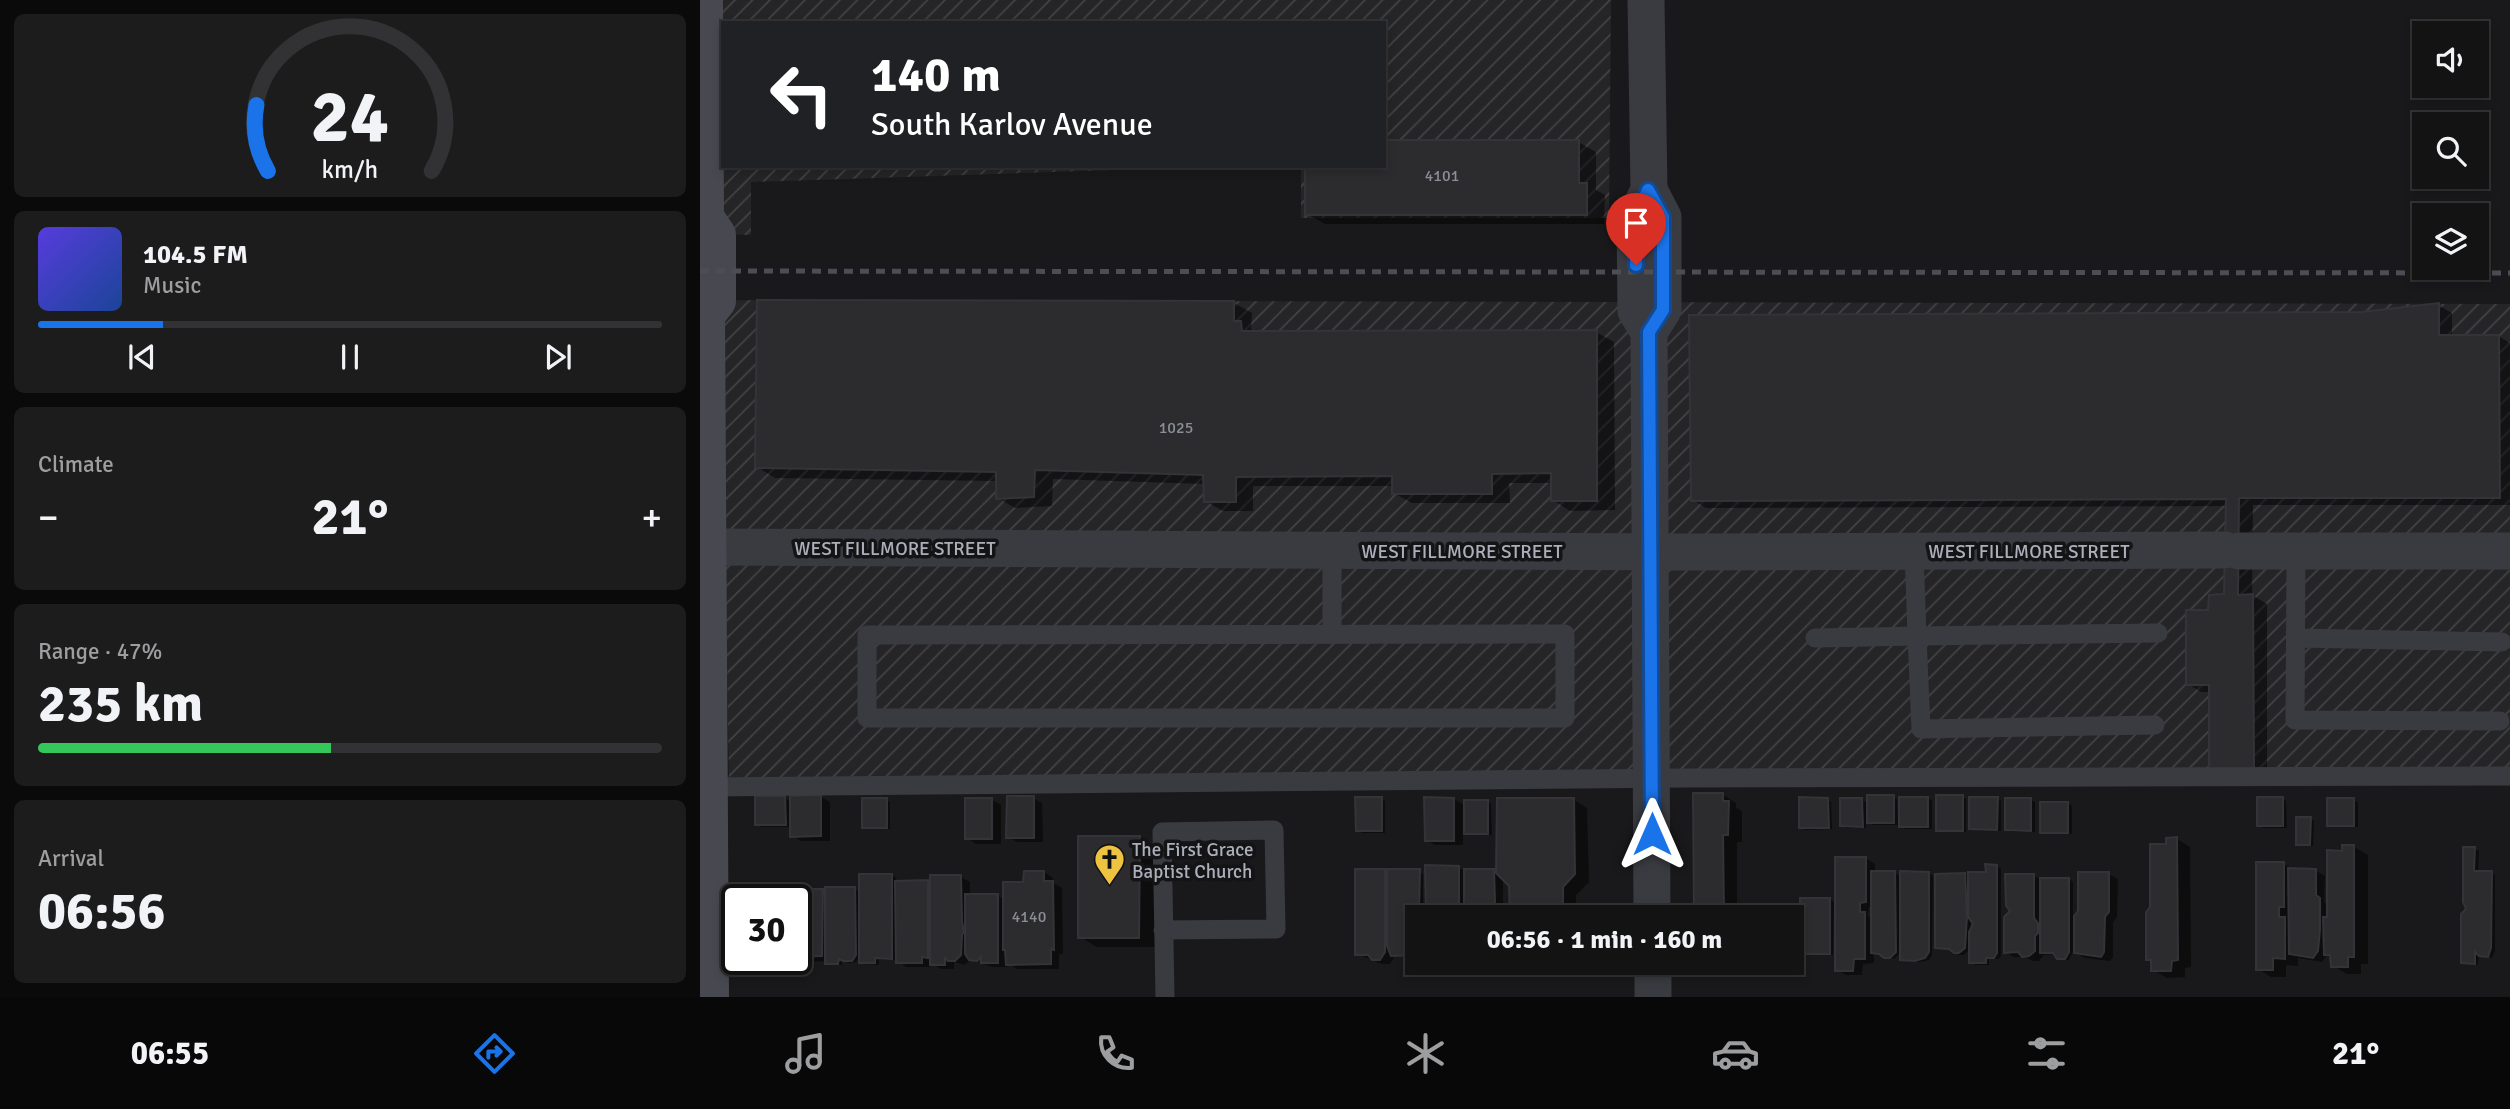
<!DOCTYPE html>
<html lang="en">
<head>
<meta charset="utf-8">
<style>
	:root { --surface:#131314; --page:#1c1c1d; --text:#f1f3f6; --muted:#9d9ea0; --line:#323234; --accent:#1a73e8 }
	body { margin:0; font-family:Signika,sans-serif; background:var(--page); color:var(--text); height:100vh; display:flex; flex-direction:column; font-size:26px; white-space:nowrap }
	* { box-sizing:border-box; margin:0 }
	p { font-size:23px; color:var(--muted) }
	.icon { flex:none; width:38px; height:38px; fill:none; stroke:currentColor; stroke-width:2; stroke-linecap:round; stroke-linejoin:round }
	.map { position:relative; flex:1; overflow:hidden }
	.details { display:flex; flex-direction:column; gap:14px; padding:14px; background:#0a0a0b; width:700px }
	.details>* { flex:none }
	.banner { position:absolute; left:21px; top:21px; width:665px; height:147px; border-radius:0px; box-shadow:0 4px 10px #0003,0 0 0 2px var(--line); background:#202124; color:#fff; overflow:hidden }
	.fabs { position:absolute; left:1712px; top:21px; display:grid; gap:14px }
	.fabs a { display:grid; place-items:center; width:77px; height:77px; border-radius:0px; background:var(--surface); box-shadow:0 4px 10px #0003,0 0 0 2px var(--line); font-size:35px }
	.speed { position:absolute; left:21px; top:884px; display:flex; gap:14px; font-size:35px; font-weight:700; text-align:center }
	.speed>* { display:grid; place-content:center; width:91px; height:91px; border-radius:50%; background:var(--surface); box-shadow:0 4px 10px #0003,0 0 0 2px var(--line); line-height:1 }
	.speed .limit { border:4px solid #111; border-radius:10px; background:#fff; color:#111 }
	.pin { position:absolute; display:grid; place-items:center; width:60px; height:60px; color:#fff; margin:-72px -30px; border-radius:50% 50% 50% 0; rotate:-45deg; box-shadow:0 0 7px #0007 }
	.pin .icon { rotate:45deg }
	.me { position:absolute; width:77px; margin:-38px; rotate:0deg; stroke-linejoin:round; filter:drop-shadow(0 0 5px #0008) }
	.turn { display:flex; align-items:center; gap:24px; height:147px; padding:0 35px; font-size:32px }
	.turn .icon { width:91px; height:91px; stroke-width:2.5 }
	.turn b { display:block; font-size:49px; line-height:60px }
	.big { font-size:52px; font-weight:800; line-height:1.1 }
	.details .tile { flex:1; display:flex; flex-direction:column; justify-content:center; gap:10px; min-width:0; padding:0 24px; border-radius:10px; background:var(--page) }
	.details .dial { align-items:center; gap:0 }
	.dial svg { height:182px; overflow:visible; fill:none; stroke:var(--line); stroke-width:7; stroke-linecap:round; text-anchor:middle }
	.dial text { fill:var(--text); stroke:none }
	.song { display:flex; align-items:center; gap:21px }
	.cover { width:84px; height:84px; border-radius:10px; background:linear-gradient(135deg,hsl(250 70% 55%),hsl(220 70% 35%)) }
	.played { height:7px; border-radius:4px; background:linear-gradient(90deg,var(--accent) 20%,var(--line) 20%) }
	.keys { display:flex; justify-content:space-around; direction:ltr }
	.heat { display:flex; justify-content:space-between; align-items:center; font-size:38px; direction:ltr }
	.charge { height:10px; border-radius:5px; background:linear-gradient(90deg,#34c759 47%,var(--line) 0) }
	.trip { position:absolute; left:705px; top:905px; width:399px; height:70px; border-radius:0px; background:var(--surface); box-shadow:0 4px 10px #0003,0 0 0 2px var(--line); font-weight:800; line-height:70px; text-align:center }
	.dock { display:flex; height:112px; justify-content:space-around; align-items:center; background:#080808; color:var(--muted) }
	.dock .icon { width:49px; height:49px }
	.dock .selected { color:var(--accent) }
	.dock b { font-size:32px; color:var(--text) }
	main { display:flex; flex:1; min-height:0 }
	.map>svg:first-child { display:block }
	.industrial { fill:url(#industrial-furrows) }
	.shadow { fill:#0007; fill-rule:evenodd }
	.building { fill:#2c2c2f; stroke:#343337; stroke-width:2 }
	.lines { fill:none; stroke-linecap:round; stroke-linejoin:round }
	.lane { stroke:#3a3b40; stroke-width:19 }
	.street { stroke:#3a3b40; stroke-width:37 }
	.secondary { stroke:#484950; stroke-width:38 }
	.rail { stroke:#4d4e55; stroke-width:5; stroke-dasharray:9 7; stroke-linecap:butt }
	.route-casing { stroke:#114b97; stroke-width:18 }
	.route { stroke:#1a73e8; stroke-width:12 }
	.labels { text-anchor:middle; stroke-width:7; stroke-linejoin:round; paint-order:stroke }
	.number-label { font-size:16px; fill:#8b8e96 }
	.street-label { font-size:19px; fill:#acafba; stroke:#141416 }
	.poi-label { font-size:19px; fill:#acafba; stroke:#141416; text-anchor:start }
</style>
</head>
<body>
<main>
<section class="details">
<div class="tile dial"><svg viewBox="0 0 100 80">
<path d="M14 69A42 42 0 1 1 86 69"/>
<path d="M14 69A42 42 0 0 1 9 40" stroke="#1a73e8"/>
<text x="50" y="56" font-size="32" font-weight="700">24</text>
<text x="50" y="72" font-size="11">km/h</text>
</svg></div>
<div class="tile">
<div class="song"><i class="cover"></i><div><b>104.5 FM</b><p>Music</p></div></div>
<div class="played"></div>
<div class="keys"><svg class="icon" aria-label="previous" viewBox="0 0 24 24"><path d="M18 5L8 12l10 7zM5 5v14"/></svg><svg class="icon" aria-label="pause" viewBox="0 0 24 24"><path d="M8 5v14M16 5v14"/></svg><svg class="icon" aria-label="next" viewBox="0 0 24 24"><path d="M6 5l10 7-10 7zM19 5v14"/></svg></div>
</div>
<div class="tile"><p>Climate</p>
<div class="heat"><a>−</a><b class="big">21°</b><a>+</a></div>
</div>
<div class="tile"><p>Range · 47%</p><b class="big">235 km</b><div class="charge"></div></div>
<div class="tile"><p>Arrival</p><b class="big">06:56</b></div>
</section>
<div class="map">
<svg width="1810" height="997" viewBox="0 0 1810 997">
	<defs>
		<pattern id="industrial-furrows" width="10" height="10" patternUnits="userSpaceOnUse" patternTransform="scale(1.75)"><rect width="10" height="10" fill="#252528"/><path d="M-1 1l2-2M0 10L10 0M9 11l2-2" fill="none" stroke="#424245"/></pattern>
	</defs>
	<rect width="100%" height="100%" fill="#19191b"/>
	<path class="industrial" d="M19 0H911L909 218H601V166H684V23H23V166H535L51 182V235L21 234Z
		M0 300 1810 304V776L29 786 25 525Z"/>
	<path class="shadow" d="M878 142 896 152V190L905 195 904 224H625L607 214 684 166Z
		M534 303 552 313 551 329 558 333 896 332 914 342 915 510 870 511 853 500V483H809L810 503H712L694 493V486H553V511H523L505 501V484L353 479 352 506 315 508 298 498V481L75 478 57 467Z
		M1738 305 1752 313V336H1798L1810 343V505H1553L1552 595 1567 604V777H1525L1511 692H1501L1488 684 1510 612 1526 595 1527 506 1006 508 993 500 1662 314Z
		M1023 795 1036 803V808L1042 811V842H1037V917H996Z
		M1262 796 1266 799V832H1242L1238 830Z
		M121 797 130 802V841H101L92 836V827H61L57 824 85 798 91 802Z
		M1193 797 1197 799 1198 825H1173L1166 821V828H1146L1142 825 1162 800 1169 804Z
		M333 798 342 803 343 842H317L308 837Z
		M1228 798 1232 801V829H1205L1201 826Z
		M1297 798 1301 801V831L1275 830 1271 828Z
		M1582 798 1586 801 1587 828H1563L1559 825Z
		M681 799 685 801V833H662L658 830Z
		M754 799 766 806 787 801 791 804 792 835H770L763 831V845H735L726 840Z
		M186 800 190 802V829H168L164 827Z
		M292 800 301 805V844H276L267 838Z
		M874 800 887 808 889 882 876 895V917H812L811 885 803 878V908L799 917H736L727 912 758 867 765 871H794L798 873Z
		M1127 800 1131 802 1132 829 1105 830 1101 827Z
		M1331 800 1335 802V832H1311L1307 829Z
		M1653 800 1658 802V827H1632L1628 825Z
		M1368 803 1372 806V834H1346L1342 832Z
		M1610 819 1614 821 1613 846H1602L1598 844Z
		M439 837 457 848 456 947H397L380 937Z
		M1477 839 1490 847 1491 967 1485 968V977L1467 978 1453 970V962L1448 959 1452 908 1468 846Z
		M1654 847 1668 855V964H1661V974H1647L1633 966 1632 958 1627 955 1622 962 1598 958V966L1586 965V977H1571L1558 969 1584 864 1595 870 1616 871 1625 876 1624 902 1629 905 1643 852Z
		M1775 849 1779 851 1778 873H1791L1795 875V951L1792 958 1779 954 1778 965 1762 962Z
		M1166 858 1175 864V873H1195L1202 877 1229 873 1233 876 1232 955 1229 960 1220 962 1206 961 1202 959V951L1194 959 1174 953V963L1163 964 1162 975H1146L1137 970ZM1169 907H1173V919L1168 916Z
		M1297 866 1301 869V956L1298 959H1289V965H1275L1271 962V948L1264 955H1259L1253 950 1237 947 1265 875 1270 877 1288 873ZM1271 917 1275 924 1270 934Z
		M685 871 689 873 719 871 723 874V917H718L690 964H682L657 954Z
		M344 872 353 878V883L362 888 363 954H359V969H317L307 963V967H292L283 964V961L271 955 269 958 280 964 271 959 265 965 254 962V969H241L230 963V967H206L197 960 179 959V965L165 964 161 962V955L156 962 149 963 142 959V965H131L127 961 106 962 96 956V900H60L87 891 97 896 122 891 127 893 154 889 161 892 192 875 196 878V883L228 882 232 884 261 877 270 882V896H298L305 900 325 883Z
		M1408 874 1418 879 1417 917 1413 923V957L1410 961 1385 958 1373 951 1369 960H1363L1356 954 1344 955 1339 961H1333L1325 957H1314L1305 952 1333 876 1340 879H1369L1373 882V921Z
		M1130 899 1134 902 1133 955H1106L1102 953Z
		M766 962H783V967H773Z
		M840 962H859V964H843Z
		M996 962H1043V968L1027 967V977H1010L996 969Z"/>
	<path class="building" d="M684 140H879V183H887V215H605V166H684Z
		M57 300 534 301V321H541L542 331 897 330V501H851V473L792 474V494H692V476L536 477V502H504L503 475 335 470 334 497 296 499V472L55 468Z
		M1739 303V335H1799L1800 498H1539L1538 595 1553 594 1554 770H1509V685H1486V610H1508L1509 595 1524 594 1526 499 991 501 989 315 1662 312Z
		M993 793H1023V801H1029L1028 835H1023L1024 916 1029 917H994Z
		M121 795V836L90 837V796Z
		M1167 795H1194V823H1167Z
		M1236 795H1263V831H1236Z
		M55 796H85L86 825H55Z
		M307 796H334V838H306Z
		M655 797H682V831H656Z
		M724 797 754 798V841H725Z
		M1099 797 1128 798 1129 828H1099Z
		M1199 797H1228V827H1199Z
		M1269 797H1298L1297 830 1269 829Z
		M1557 797H1583V826H1557Z
		M162 798H187V828H162Z
		M265 798H292V839H265Z
		M797 798H874L875 874 863 887V917H810L809 886 796 873Z
		M1140 798H1162L1163 827 1140 826Z
		M1305 798H1331V831L1305 830Z
		M1627 798H1654V826H1627Z
		M764 800H788V834H764Z
		M1340 802H1368V833H1340Z
		M1596 817H1611L1610 845H1596Z
		M378 836H440L439 938H378Z
		M1477 837 1478 960 1472 961 1471 971H1451V960H1446V912L1450 907V844H1466V838Z
		M1642 845H1654V957H1648V967H1631L1630 955H1624L1623 917H1627V850L1642 851Z
		M1763 847H1775L1774 871H1792L1791 948 1788 957 1779 956 1775 952V964L1761 963V914L1766 909 1763 902Z
		M1135 857H1166V902L1160 903V912H1165V959H1154L1153 971H1135Z
		M1556 862H1584V907H1579V917H1585V959L1573 958V970H1556Z
		M1285 864 1297 865V953L1294 958H1286V963H1269V932L1273 924 1268 917V872H1286Z
		M725 865 759 866V916L737 917V912L726 913Z
		M1588 868 1616 869V895L1620 898V930L1618 951 1613 958 1589 954Z
		M655 869H685V952L680 960H672L668 955H655Z
		M687 869H720L718 955 691 956 687 946Z
		M764 869H794L795 902 791 909V917H760L764 911Z
		M324 871H344V881H353L354 950 351 949V964L306 965 305 950H303V882H323Z
		M1171 871H1195L1196 952 1190 958H1184L1179 954 1171 953Z
		M1200 871 1229 872V952L1225 958 1215 961 1200 960Z
		M1378 872H1409V912L1405 917 1404 952 1401 957 1374 953V916L1378 911Z
		M1265 873 1267 916 1265 948 1259 953H1254L1249 949 1235 948V874Z
		M159 874H192V959L175 958V963H159Z
		M1305 874H1334V918L1338 923V933L1335 936V951L1329 956 1322 957 1318 952 1304 953V917L1310 911 1306 906Z
		M230 875H261L262 922 264 932 262 935 261 955 255 961H248L245 958V965H230Z
		M1340 878H1369V952L1365 959H1357L1353 953H1340Z
		M228 880V958L222 957V963H196L195 881Z
		M125 887H155L156 955 152 961H143L139 959 138 964H125Z
		M58 889H88L87 900H58Z
		M95 889H123L122 956 96 957Z
		M265 894H298V963H281V957L277 961 269 960 265 954Z
		M1100 898H1130V954H1100Z
		M994 962H1014V970H994Z"/>
	<g class="lines">
		<path class="lane" d="M632 550V635
			M1214 551 1217 636 1458 633
			M1596 551 1595 720 1800 721
			M865 634V718H167V635Z
			M1115 638 1217 636 1221 729 1455 725
			M1596 638 1802 642
			M9 787 988 778 1810 776
			M463 930 576 929 574 830 462 832 465 997"/>
		<path class="street" d="M946 0 949 190 935 218 936 311 949 332 952 917
			M949 190 963 217V310L949 332
			M0 547 986 552 1525 550
			M1539 551H1810
			M953 962V997"/>
		<path class="secondary" d="M4 0 5 217 17 235V301L6 315 10 997"/>
		<path class="rail" d="M0 271 1810 273"/>
	</g>
	<g class="lines">
		<defs>
			<path id="route" d="M936 265 935 218 948 190 963 217V310L949 332 952 834"/>
		</defs>
		<use href="#route" class="route-casing"/>
		<use href="#route" class="route"/>
	</g>
	<defs>
		<symbol id="church-pin" viewBox="-11 -11 22 30"><path d="M0 17L-7.5 6A9.5 9.5 0 1 1 7.5 6Z" fill="#eec33f" stroke="#141416"/><path d="M-1.2-6h2.4v3.5h3.3v2.4h-3.3V6h-2.4V-.1h-3.3v-2.4h3.3Z" fill="#111"/></symbol>
	</defs>
	<g fill-rule="evenodd">
		<use href="#church-pin" x="392" y="842" width="35" height="47"/>
	</g>
	<g class="labels">
		<g class="number-label">
			<text x="742" y="181">4101</text>
			<text x="476" y="433">1025</text>
			<text x="329" y="922">4140</text>
		</g>
		<g class="street-label">
			<text x="195" y="555">WEST FILLMORE STREET</text>
			<text x="762" y="558">WEST FILLMORE STREET</text>
			<text x="1329" y="558">WEST FILLMORE STREET</text>
		</g>
		<g class="poi-label">
			<text x="432" y="856">The First Grace<tspan x="432" dy="22">Baptist Church</tspan></text>
		</g>
	</g>
</svg>
<div class="fabs">
<a><svg class="icon" aria-label="sound" viewBox="0 0 24 24"><path d="M4 9h4l5-4v14l-5-4H4zM17 9q2 3 0 6"/></svg></a>
<a><svg class="icon" aria-label="search" viewBox="0 0 24 24"><circle cx="10" cy="10" r="6"/><path d="M15 15l6 6"/></svg></a>
<a><svg class="icon" aria-label="layers" viewBox="0 0 24 24"><path d="M12 4l9 5-9 5-9-5zM3 14l9 5 9-5"/></svg></a>
</div>
<div class="speed"><div class="limit">30</div></div>
<div class="pin" style="left:936px;top:265px;background:#d93025"><svg class="icon" aria-label="arrive" viewBox="0 0 24 24"><path d="M6 21V4h12l-3 4 3 4H6"/></svg></div>
<svg class="me" style="left:952px;top:834px" viewBox="-20 -20 40 40"><path d="M0-17L14 15 0 8-14 15z" fill="#1a73e8" stroke="#fff" stroke-width="4"/></svg>
<div class="trip">06:56 · 1 min · 160 m</div>
<div class="banner">
<div class="turn"><svg class="icon" aria-label="left" viewBox="0 0 24 24"><path d="M17 20v-9H6M10 6l-5 5 5 5"/></svg><div><b>140 m</b>South Karlov Avenue</div></div>
</div>
</div>
</main>
<nav class="dock">
<b>06:55</b>
<svg class="icon selected" aria-label="directions" viewBox="0 0 24 24"><path d="M12 3l9 9-9 9-9-9zM9 14v-3h6M13 9l2 2-2 2"/></svg>
<svg class="icon" aria-label="music" viewBox="0 0 24 24"><path d="M9 18V5l10-2v13"/><circle cx="6" cy="18" r="3"/><circle cx="16" cy="16" r="3"/></svg>
<svg class="icon" aria-label="phone" viewBox="0 0 24 24"><path d="M5 4h4l2 5-3 2q2 4 5 5l2-3 5 2v4C11 20 4 13 5 4z"/></svg>
<svg class="icon" aria-label="climate" viewBox="0 0 24 24"><path d="M12 3v18M4 7l16 10M4 17L20 7"/></svg>
<svg class="icon" aria-label="car" viewBox="0 0 24 24"><path d="M5 17H2v-5l4-1 3-4h7l3 4 3 1v5h-3M9 17h6M6 11h13"/><circle cx="7" cy="17" r="2"/><circle cx="17" cy="17" r="2"/></svg>
<svg class="icon" aria-label="filters" viewBox="0 0 24 24"><path d="M4 7h16M4 17h16"/><circle cx="9" cy="7" r="2"/><circle cx="15" cy="17" r="2"/></svg>
<b>21°</b>
</nav>
</body>
</html>
